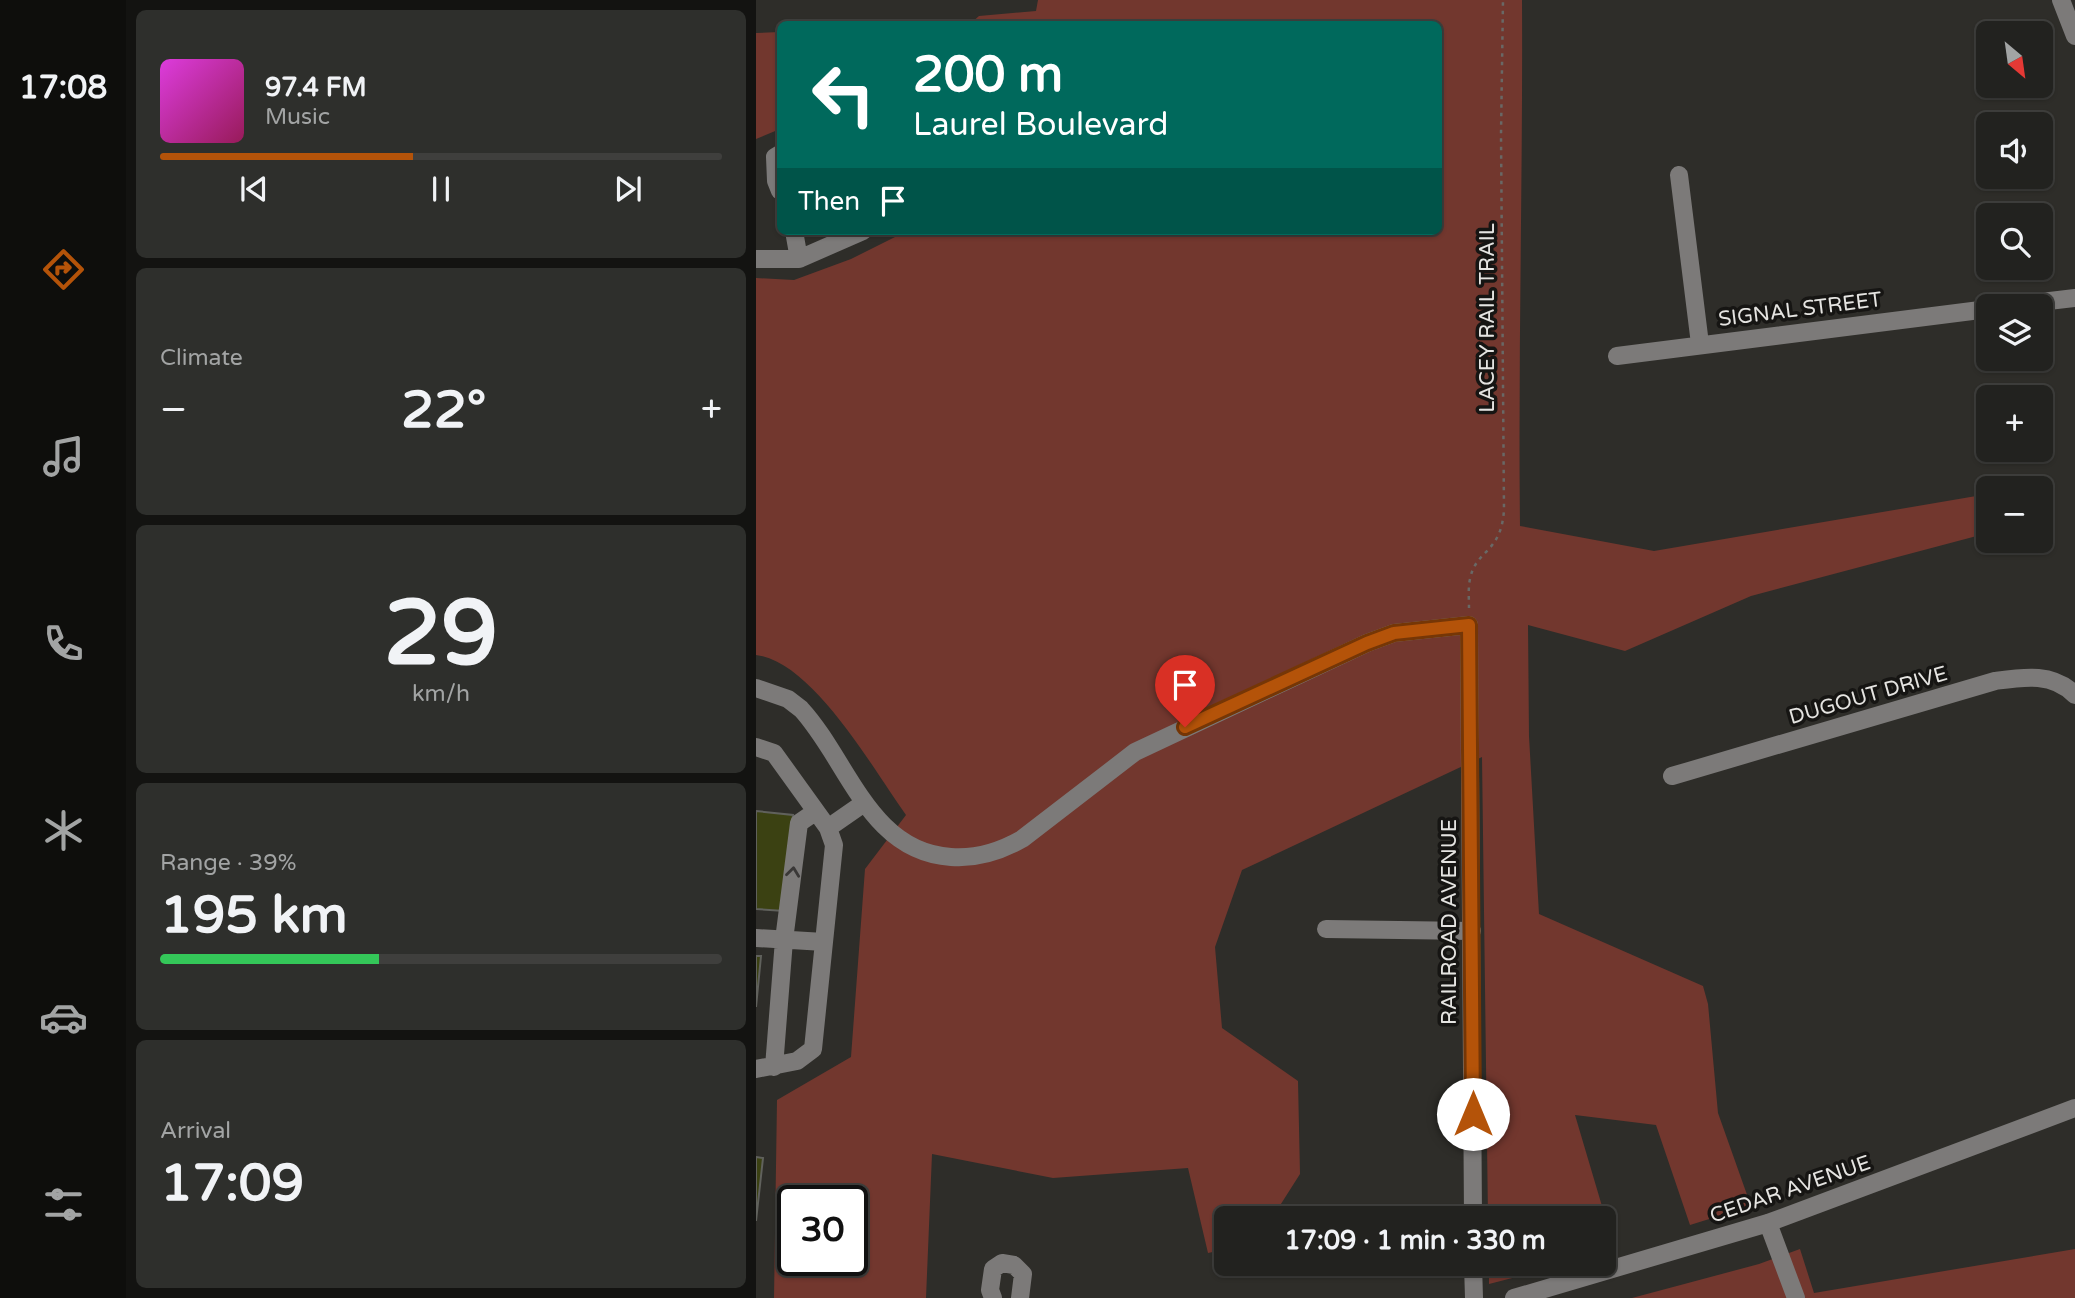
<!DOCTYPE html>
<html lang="en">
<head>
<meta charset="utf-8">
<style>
	:root { --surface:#22221f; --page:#2e2f2c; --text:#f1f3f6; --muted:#a2a4a4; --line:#3f3f3d; --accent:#b45309 }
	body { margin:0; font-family:"Varela Round",sans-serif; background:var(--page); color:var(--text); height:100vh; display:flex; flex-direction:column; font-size:26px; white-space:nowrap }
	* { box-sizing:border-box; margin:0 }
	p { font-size:23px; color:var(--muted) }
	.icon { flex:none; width:38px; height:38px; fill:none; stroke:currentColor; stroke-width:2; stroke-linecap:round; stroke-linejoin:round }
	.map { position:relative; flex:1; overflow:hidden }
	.sheet { display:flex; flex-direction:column; gap:10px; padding:10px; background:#131311; width:630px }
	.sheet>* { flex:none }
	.top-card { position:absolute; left:21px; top:21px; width:665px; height:214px; border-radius:10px; box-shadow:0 2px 5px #0004,0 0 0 2px var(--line); background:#00695c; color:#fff; overflow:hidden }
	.needle { width:46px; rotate:151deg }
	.controls { position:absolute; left:1220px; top:21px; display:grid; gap:14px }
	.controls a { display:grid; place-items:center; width:77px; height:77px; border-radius:10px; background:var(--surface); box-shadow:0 2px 5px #0004,0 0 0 2px var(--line); font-size:35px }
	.speed { position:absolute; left:21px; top:1185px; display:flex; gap:14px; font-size:35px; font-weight:700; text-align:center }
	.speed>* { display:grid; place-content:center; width:91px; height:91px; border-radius:50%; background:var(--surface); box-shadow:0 2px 5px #0004,0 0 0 2px var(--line); line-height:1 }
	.speed .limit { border:4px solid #111; border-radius:10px; background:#fff; color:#111 }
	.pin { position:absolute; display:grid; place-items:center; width:60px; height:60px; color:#fff; margin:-72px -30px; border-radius:50% 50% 50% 0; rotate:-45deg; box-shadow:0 0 7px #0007 }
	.pin .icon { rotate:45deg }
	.me { position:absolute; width:77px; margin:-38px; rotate:0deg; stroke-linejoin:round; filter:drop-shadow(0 0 5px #0008) }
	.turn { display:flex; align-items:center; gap:24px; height:147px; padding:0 21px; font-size:32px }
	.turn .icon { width:91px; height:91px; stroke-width:2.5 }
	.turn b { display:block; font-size:49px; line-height:60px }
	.then { display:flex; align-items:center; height:66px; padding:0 21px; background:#0003; gap:14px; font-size:26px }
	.big { font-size:52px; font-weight:700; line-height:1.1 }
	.sheet .tile { flex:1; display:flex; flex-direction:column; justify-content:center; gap:10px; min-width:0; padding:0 24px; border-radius:10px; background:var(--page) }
	.sheet .dial { align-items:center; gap:0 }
	.dial b { font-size:91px; line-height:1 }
	.song { display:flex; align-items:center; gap:21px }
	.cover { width:84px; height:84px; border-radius:10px; background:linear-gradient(135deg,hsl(300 70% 55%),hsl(330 70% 35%)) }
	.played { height:7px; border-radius:4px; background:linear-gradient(90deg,var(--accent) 45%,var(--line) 45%) }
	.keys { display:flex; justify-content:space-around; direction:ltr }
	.heat { display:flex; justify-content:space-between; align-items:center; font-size:38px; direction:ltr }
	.charge { height:10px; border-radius:5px; background:linear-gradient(90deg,#34c759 39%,var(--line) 0) }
	.trip { position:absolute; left:458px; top:1206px; width:402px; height:70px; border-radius:10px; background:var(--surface); box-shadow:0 2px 5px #0004,0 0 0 2px var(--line); font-weight:700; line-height:70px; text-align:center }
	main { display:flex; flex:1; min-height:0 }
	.tab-bar { display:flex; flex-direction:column; width:126px; justify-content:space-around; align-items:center; background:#0e0e0c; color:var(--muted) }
	.tab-bar .icon { width:49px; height:49px }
	.tab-bar .on { color:var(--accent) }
	.tab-bar b { font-size:32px; color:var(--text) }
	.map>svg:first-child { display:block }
	.green { fill:#72372e; fill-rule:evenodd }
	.building { fill:#3b4112; stroke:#60615c; stroke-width:2 }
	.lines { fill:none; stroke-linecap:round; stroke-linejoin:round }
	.path { stroke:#696865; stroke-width:2.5; stroke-dasharray:3.5 5; stroke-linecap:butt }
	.minor { stroke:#7c7a79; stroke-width:18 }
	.oneway { stroke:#3a3837 }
	.route-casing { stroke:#753606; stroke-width:18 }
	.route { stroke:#b45309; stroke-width:12 }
	.labels { text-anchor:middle; stroke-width:7; stroke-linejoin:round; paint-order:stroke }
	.street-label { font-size:21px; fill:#e5e4e1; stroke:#161513 }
</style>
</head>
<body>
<main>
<nav class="tab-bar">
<b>17:08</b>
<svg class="icon on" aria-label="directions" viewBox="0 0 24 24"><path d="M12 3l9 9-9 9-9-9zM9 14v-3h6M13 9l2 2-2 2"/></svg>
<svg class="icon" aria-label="music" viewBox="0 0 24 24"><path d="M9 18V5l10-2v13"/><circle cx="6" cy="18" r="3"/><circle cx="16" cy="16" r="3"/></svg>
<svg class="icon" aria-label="phone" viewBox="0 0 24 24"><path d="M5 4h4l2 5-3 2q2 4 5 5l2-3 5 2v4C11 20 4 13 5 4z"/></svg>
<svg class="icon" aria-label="climate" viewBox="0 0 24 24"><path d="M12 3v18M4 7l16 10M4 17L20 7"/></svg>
<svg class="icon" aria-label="car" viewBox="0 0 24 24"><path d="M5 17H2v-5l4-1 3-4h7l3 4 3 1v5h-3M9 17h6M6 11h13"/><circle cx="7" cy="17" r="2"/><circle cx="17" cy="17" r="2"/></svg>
<svg class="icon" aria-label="filters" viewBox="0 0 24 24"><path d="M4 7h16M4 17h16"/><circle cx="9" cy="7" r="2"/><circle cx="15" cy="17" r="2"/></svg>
</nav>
<section class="sheet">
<div class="tile">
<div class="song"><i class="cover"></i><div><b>97.4 FM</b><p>Music</p></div></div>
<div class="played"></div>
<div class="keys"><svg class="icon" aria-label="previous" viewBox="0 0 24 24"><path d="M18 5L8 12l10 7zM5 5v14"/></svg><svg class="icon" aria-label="pause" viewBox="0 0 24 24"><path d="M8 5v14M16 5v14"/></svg><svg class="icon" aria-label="next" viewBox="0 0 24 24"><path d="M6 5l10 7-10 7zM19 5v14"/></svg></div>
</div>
<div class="tile"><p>Climate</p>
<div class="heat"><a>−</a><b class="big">22°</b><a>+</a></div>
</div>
<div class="tile dial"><b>29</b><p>km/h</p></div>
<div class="tile"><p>Range · 39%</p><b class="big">195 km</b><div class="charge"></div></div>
<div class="tile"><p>Arrival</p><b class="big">17:09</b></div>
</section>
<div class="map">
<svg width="1319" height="1298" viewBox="0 0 1319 1298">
	<rect width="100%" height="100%" fill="#2e2d29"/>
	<path class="green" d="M282 0H766C767 176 762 351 764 526L898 551 1232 494V533L995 596 869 651 772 625 773 736 783 914 947 986 952 1004 962 1113 995 1206 934 1225 900 1125 819 1115 859 1250 849 1253V1218H732L726 757 486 870 459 947 466 1028 542 1081 544 1174 516 1218H471V1249L452 1253 432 1168 297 1178 176 1154 170 1298H18L21 1100 95 1057 109 869 150 815C117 769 57 662 0 655V278L38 280 95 259 151 231H682V24H214L223 16 280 11ZM37 1200H96V1260H37Z
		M24 32V129L0 139V33Z
		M1044 1249 1058 1293 1319 1249V1298H876L1003 1264Z
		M733 1264H810L733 1284Z"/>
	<path class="building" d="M0 811 37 815 28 911 0 909Z
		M0 956H5L0 1007Z
		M0 1157 7 1158 0 1221Z"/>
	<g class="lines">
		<path class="path" d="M713 608C713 599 712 588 714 579 720 549 745 554 748 510L745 135 747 0"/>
		<path class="minor" d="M1305 0 1319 36
			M24 154 19 157 20 181 24 191
			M923 175 944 344
			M38 231 43 259
			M0 259H43L107 231
			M1251 306 1319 298
			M861 356 1232 309
			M0 688 32 699 45 709C92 760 113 852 195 857 221 859 243 852 266 839L379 752 611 643 638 633 713 625 717 1218
			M0 747 18 753 72 828 78 845 68 942 0 938
			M916 776 1239 681C1267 677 1297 672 1319 695
			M72 828 108 803
			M570 929 716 931
			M18 1067 28 940 43 823 59 812
			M0 1069 41 1061 57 1049 68 942
			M1012 1223 1040 1298
			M717 1264 718 1298
			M237 1298 234 1290 237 1269 246 1263 258 1265 267 1274 264 1298
			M758 1298 1012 1223 1319 1108"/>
	</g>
	<defs><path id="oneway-chevron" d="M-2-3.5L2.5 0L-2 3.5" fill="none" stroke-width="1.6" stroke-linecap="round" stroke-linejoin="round" transform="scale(1.75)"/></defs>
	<use class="oneway" href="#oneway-chevron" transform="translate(37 872) rotate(-83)"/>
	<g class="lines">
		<defs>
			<path id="route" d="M429 727 611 643 638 633 713 625 717 1114"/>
		</defs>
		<use href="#route" class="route-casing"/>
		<use href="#route" class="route"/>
	</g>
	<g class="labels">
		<g class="street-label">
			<text transform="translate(1044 309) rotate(-7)" y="7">SIGNAL STREET</text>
			<text transform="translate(731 318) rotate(-90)" y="7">LACEY RAIL TRAIL</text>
			<text transform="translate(1112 695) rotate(-16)" y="7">DUGOUT DRIVE</text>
			<text transform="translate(693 922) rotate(-90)" y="7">RAILROAD AVENUE</text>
			<text transform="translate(1034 1189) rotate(-19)" y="7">CEDAR AVENUE</text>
		</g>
	</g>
</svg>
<div class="controls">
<a><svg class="needle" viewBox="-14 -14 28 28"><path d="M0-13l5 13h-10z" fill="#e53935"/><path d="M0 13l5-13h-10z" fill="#a2a4a4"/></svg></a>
<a><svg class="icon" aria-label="sound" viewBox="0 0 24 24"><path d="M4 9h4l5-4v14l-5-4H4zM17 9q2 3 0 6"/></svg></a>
<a><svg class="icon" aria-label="search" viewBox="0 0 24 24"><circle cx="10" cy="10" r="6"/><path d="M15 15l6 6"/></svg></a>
<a><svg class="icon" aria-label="layers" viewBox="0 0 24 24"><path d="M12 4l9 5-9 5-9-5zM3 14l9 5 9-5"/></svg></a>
<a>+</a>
<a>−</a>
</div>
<div class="speed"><div class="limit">30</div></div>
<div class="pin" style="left:429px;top:727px;background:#d93025"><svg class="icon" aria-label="arrive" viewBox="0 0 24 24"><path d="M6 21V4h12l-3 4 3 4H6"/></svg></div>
<svg class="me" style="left:717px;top:1114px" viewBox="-20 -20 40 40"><circle r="19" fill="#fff"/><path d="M0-13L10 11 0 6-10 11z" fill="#b45309"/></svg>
<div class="trip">17:09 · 1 min · 330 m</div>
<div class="top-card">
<div class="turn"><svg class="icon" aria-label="left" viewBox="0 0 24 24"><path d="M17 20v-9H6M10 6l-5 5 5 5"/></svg><div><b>200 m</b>Laurel Boulevard</div></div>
<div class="then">Then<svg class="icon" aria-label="arrive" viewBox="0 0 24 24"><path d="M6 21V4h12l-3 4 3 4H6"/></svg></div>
</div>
</div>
</main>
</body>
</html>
